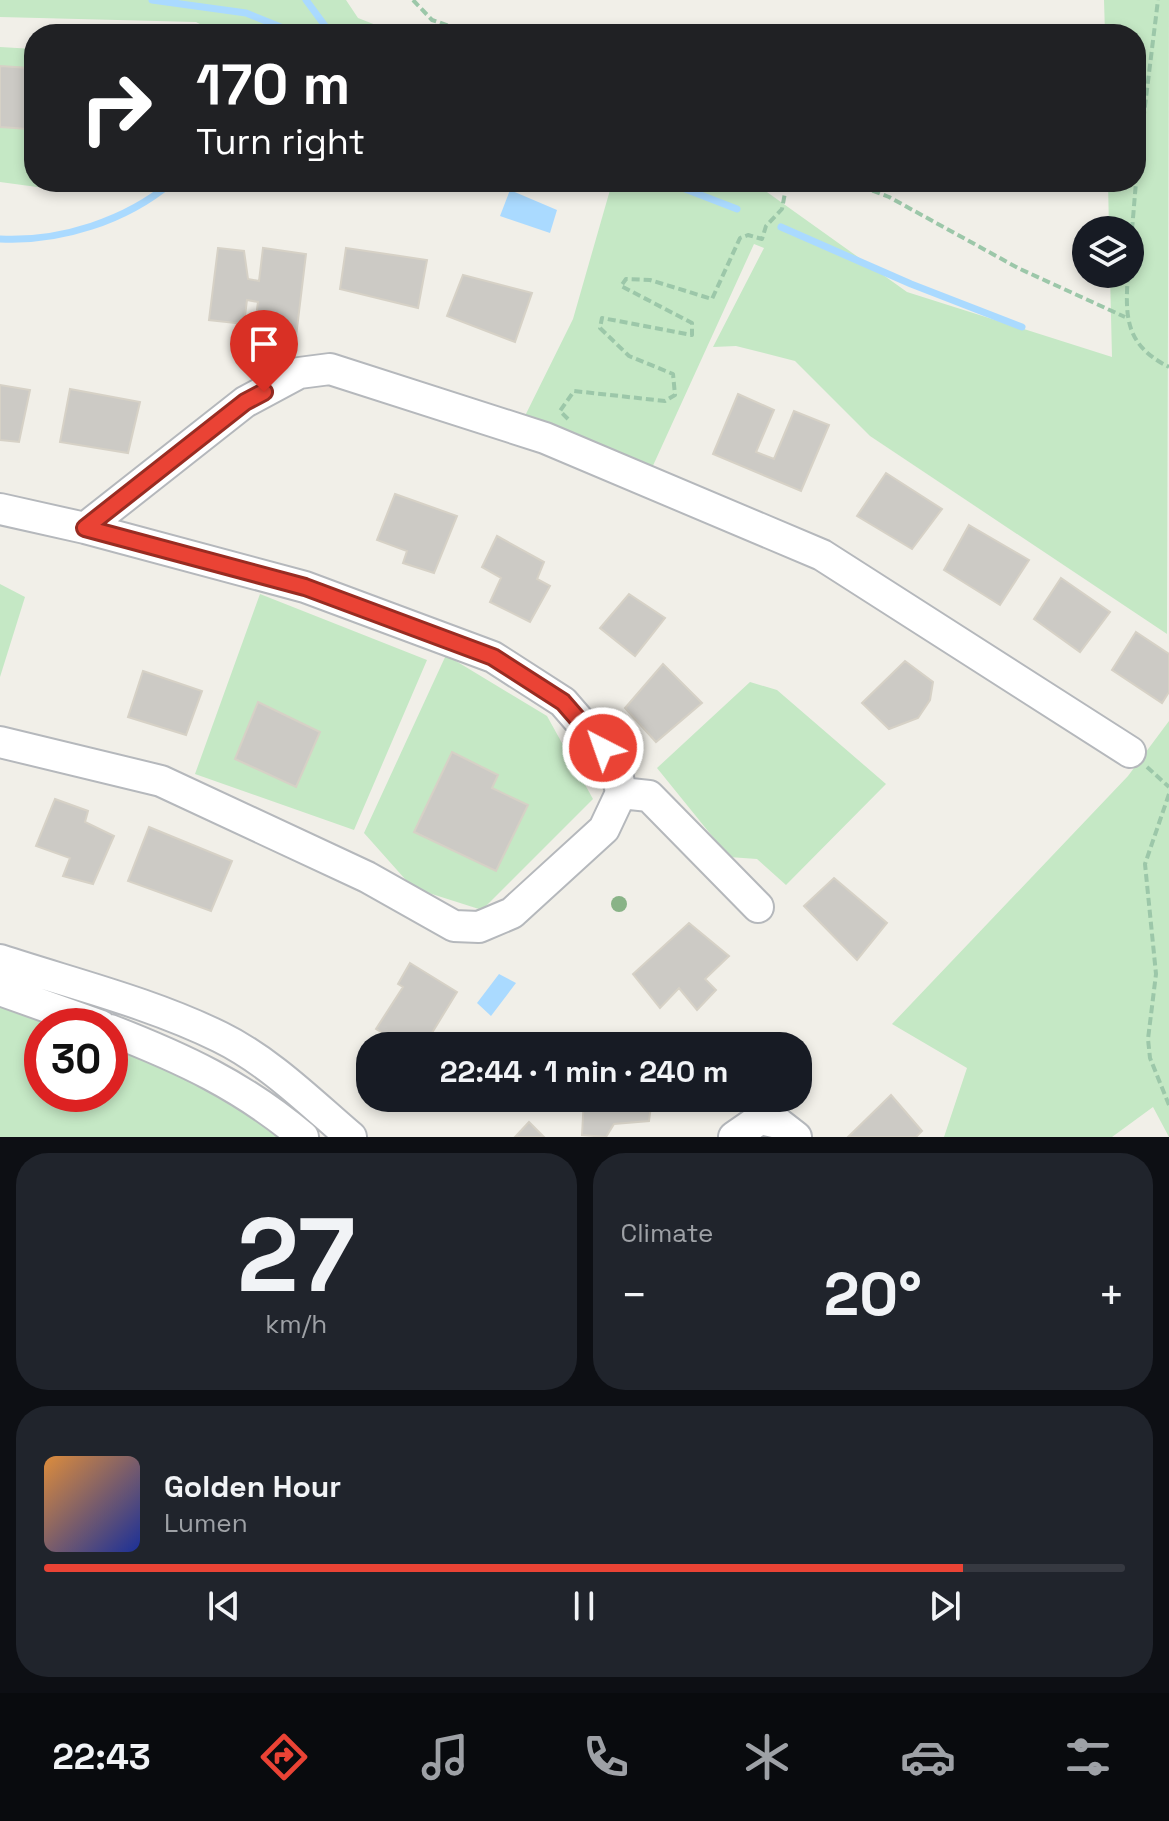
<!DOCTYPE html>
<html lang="en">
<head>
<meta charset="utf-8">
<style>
	:root { --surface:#171b24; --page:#20242c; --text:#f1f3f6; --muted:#9ea1a6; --line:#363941; --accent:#ea4335 }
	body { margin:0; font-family:"Space Grotesk",sans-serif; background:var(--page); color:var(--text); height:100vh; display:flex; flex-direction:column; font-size:30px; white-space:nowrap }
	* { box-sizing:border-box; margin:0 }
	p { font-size:26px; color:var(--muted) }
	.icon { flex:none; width:44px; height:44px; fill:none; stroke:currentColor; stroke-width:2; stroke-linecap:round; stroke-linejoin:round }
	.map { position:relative; height:1137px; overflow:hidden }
	.side { display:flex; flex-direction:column; gap:16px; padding:16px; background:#0d0f14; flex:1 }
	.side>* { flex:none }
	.guide { position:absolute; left:24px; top:24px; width:1122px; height:168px; border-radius:32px; box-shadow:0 4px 12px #0003; background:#202124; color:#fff; overflow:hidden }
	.buttons { position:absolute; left:1072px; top:216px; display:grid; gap:16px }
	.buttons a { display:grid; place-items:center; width:72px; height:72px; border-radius:50%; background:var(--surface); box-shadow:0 4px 12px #0003; font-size:40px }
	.speed { position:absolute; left:24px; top:1008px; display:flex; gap:16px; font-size:40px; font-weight:700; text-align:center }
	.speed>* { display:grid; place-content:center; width:104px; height:104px; border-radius:50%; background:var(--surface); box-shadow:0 4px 12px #0003; line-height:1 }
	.speed .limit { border:12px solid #d22; background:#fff; color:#111 }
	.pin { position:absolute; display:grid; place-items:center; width:68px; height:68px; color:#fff; margin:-82px -34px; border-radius:50% 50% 50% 0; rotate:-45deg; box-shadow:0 0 8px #0007 }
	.pin .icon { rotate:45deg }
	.me { position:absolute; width:88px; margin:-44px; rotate:319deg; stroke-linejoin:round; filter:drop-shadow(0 0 6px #0008) }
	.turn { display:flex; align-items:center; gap:28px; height:168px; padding:0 40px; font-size:36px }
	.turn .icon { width:104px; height:104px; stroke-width:2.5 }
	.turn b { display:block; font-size:56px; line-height:68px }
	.big { font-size:60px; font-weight:600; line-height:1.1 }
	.side .tile { flex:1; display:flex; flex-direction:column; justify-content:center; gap:12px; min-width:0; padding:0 28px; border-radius:32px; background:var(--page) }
	.side .dial { align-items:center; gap:0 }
	.dial b { font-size:104px; line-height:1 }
	.song { display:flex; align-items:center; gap:24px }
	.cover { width:96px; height:96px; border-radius:12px; background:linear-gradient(135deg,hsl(30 70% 55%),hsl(230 70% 35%)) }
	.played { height:8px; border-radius:4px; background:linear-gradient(90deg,var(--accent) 85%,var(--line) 85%) }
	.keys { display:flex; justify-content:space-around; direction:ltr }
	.heat { display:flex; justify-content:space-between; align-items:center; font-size:44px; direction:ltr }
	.side .tiles { flex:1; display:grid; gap:16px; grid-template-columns:1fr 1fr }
	.tile:last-child { grid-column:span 2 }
	.trip { position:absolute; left:356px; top:1032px; width:456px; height:80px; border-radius:32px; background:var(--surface); box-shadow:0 4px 12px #0003; font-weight:600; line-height:80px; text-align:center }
	.tab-bar { display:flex; height:128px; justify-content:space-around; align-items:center; background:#090b0e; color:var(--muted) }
	.tab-bar .icon { width:56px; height:56px }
	.tab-bar .selected { color:var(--accent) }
	.tab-bar b { font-size:36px; color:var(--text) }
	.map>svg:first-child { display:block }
	.green { fill:#c5e8c5 }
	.water { fill:#aadaff }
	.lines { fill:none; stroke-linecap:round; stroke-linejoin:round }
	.stream { stroke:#aadaff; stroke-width:7 }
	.building { fill:#cccac5; stroke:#d6d1c6; stroke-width:2 }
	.minor-casing { stroke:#b5b8bc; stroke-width:34 }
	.path { stroke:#9cc7a9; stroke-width:4; stroke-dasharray:8 4; stroke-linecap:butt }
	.minor { stroke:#fff; stroke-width:30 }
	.tree { fill:#89b387 }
	.route-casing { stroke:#982c22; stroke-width:20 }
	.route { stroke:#ea4335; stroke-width:14 }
</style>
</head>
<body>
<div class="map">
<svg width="1169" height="1137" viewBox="0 0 1169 1137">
	<rect width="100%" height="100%" fill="#f1efe8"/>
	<path class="green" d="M0 0H346L358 18 399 34H219L196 22 0 17Z
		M1104 0H1169L1167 634 870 436 795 361 736 346 713 347 764 248 754 244 646 481 518 430 573 319 610 190 587 182H753L907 292 1112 357 1110 274H1130V230H1109L1108 182H1136V34H1105Z
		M0 47 34 49V182H53L37 187 0 182Z
		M0 584 25 597 0 677Z
		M260 594 427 660 354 830 195 774Z
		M446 655 547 716 593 799 482 910 413 888 364 833Z
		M750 682 777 690 886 784 786 885 757 859 729 857 657 768Z
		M1169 721V1137L1153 1107 1112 1137H944L967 1068 892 1024 1128 776Z
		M0 990 101 1026H42V1094H110V1030L303 1137H0Z"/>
	<path class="water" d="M510 190 557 210 550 233 500 216Z
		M499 974 516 983 491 1016 477 1003Z"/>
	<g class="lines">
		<path class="stream" d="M152 0 246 13 298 34
			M306 0 331 34
			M667 182 737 209
			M781 227 911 284 1022 327
			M0 239C60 242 126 221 172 182"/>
	</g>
	<path class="building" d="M0 66 29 68 28 129 0 127Z
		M218 248 244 251 248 279 259 281 263 248 306 254 296 337 254 332 258 302 247 300 244 324 209 320Z
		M346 248 427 260 418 308 340 289Z
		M463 275 532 293 515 342 447 316Z
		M0 385 30 390 19 442 0 440Z
		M70 389 140 402 128 453 60 442Z
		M738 394 774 410 756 452 774 459 794 411 829 425 801 491 713 454Z
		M886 473 942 509 912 549 857 516Z
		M395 494 457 516 434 573 403 563 407 551 377 540Z
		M969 525 1029 560 1000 605 944 570Z
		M497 536 544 562 537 579 550 586 530 622 490 602 501 578 482 567Z
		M1061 578 1110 612 1080 652 1034 619Z
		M629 594 665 618 635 656 600 628Z
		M1136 632 1169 654V692L1162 703 1112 670Z
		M905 661 933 682 930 700 918 718 889 729 862 703Z
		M663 664 702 703 656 742 625 708Z
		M143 671 202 691 186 735 128 717Z
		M258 702 320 732 296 787 235 759Z
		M452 752 498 775 492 788 528 805 496 871 414 832Z
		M55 799 88 811 85 822 114 836 93 884 63 876 70 858 36 846Z
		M149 827 232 861 211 911 128 881Z
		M834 878 887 923 857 960 804 906Z
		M689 923 729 956 705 979 716 990 697 1010 679 988 660 1008 633 974Z
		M410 963 457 992 424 1046H404L376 1029 403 987 398 984Z
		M891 1095 922 1131 916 1137H848Z
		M584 1098H652L649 1121 614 1124 606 1137 582 1135Z
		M529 1122 544 1137H515Z"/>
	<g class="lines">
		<defs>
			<path id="minor" d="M0 509 85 528 305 587 493 657 563 702 615 762 621 793 604 829 512 913 479 927 454 926 367 877 161 781 0 742
				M85 528 245 402 299 373 330 369 545 438 822 555 1130 752
				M621 793 649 796 758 907
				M0 960C73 984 151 1003 220 1037 269 1061 310 1102 351 1137
				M0 990 101 1026
				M110 1030C182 1058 243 1086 303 1137
				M734 1137 760 1119 778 1123 796 1137"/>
		</defs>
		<use href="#minor" class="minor-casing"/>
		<path class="path" d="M413 0 432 20 473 34
			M1136 179 1158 0
			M850 182 889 197 1018 268 1125 317
			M1130 254 1136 182
			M1128 274C1125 317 1125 345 1169 367
			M568 419 560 411 574 391 665 401 675 395 673 374 629 356 600 328 602 318 692 335V323L621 286 626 279 650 280 712 299 740 238 748 235 762 239 766 226 782 209 787 182
			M1147 767 1169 787
			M1169 794 1145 864 1156 974 1148 1039 1150 1058 1169 1105"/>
		<use href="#minor" class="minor"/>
	</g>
	<circle class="tree" cx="619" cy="904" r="8"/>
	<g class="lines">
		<defs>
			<path id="route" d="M264 392 245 402 85 528 305 587 493 657 563 702 603 748"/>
		</defs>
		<use href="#route" class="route-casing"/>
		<use href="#route" class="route"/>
	</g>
</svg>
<div class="buttons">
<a><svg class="icon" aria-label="layers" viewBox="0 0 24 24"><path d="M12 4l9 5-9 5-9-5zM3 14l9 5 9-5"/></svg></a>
</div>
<div class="speed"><div class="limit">30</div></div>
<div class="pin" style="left:264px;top:392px;background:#d93025"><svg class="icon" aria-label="arrive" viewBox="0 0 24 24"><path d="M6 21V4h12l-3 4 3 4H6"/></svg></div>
<svg class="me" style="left:603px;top:748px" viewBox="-20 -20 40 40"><circle r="17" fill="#ea4335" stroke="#fff" stroke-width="3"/><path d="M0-11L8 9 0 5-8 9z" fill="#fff"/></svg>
<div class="trip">22:44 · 1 min · 240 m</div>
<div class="guide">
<div class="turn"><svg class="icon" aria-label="right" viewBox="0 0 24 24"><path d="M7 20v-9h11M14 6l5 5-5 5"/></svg><div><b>170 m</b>Turn right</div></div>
</div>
</div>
<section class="side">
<div class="tiles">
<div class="tile dial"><b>27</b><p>km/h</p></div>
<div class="tile"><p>Climate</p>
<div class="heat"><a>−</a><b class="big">20°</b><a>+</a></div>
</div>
<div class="tile">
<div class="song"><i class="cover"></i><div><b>Golden Hour</b><p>Lumen</p></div></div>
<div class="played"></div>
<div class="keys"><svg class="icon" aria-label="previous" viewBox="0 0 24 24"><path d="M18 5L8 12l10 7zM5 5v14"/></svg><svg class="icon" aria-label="pause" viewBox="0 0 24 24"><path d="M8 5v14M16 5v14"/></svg><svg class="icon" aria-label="next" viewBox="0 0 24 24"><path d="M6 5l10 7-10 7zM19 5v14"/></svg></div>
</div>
</div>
</section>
<nav class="tab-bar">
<b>22:43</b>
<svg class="icon selected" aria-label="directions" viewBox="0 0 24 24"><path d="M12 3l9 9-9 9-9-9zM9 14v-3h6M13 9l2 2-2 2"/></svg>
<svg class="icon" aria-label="music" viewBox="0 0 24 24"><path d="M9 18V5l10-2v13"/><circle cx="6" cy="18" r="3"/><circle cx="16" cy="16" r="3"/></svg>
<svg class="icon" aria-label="phone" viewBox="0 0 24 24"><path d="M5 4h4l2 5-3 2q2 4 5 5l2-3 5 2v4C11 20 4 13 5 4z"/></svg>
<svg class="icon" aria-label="climate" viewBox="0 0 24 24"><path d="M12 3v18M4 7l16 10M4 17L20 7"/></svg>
<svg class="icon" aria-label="car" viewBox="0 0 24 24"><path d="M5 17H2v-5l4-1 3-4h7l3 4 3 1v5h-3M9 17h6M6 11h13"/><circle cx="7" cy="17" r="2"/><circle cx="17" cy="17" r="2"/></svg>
<svg class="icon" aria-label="filters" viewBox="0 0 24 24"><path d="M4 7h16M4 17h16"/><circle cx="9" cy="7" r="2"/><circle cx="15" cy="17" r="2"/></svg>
</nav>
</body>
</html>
